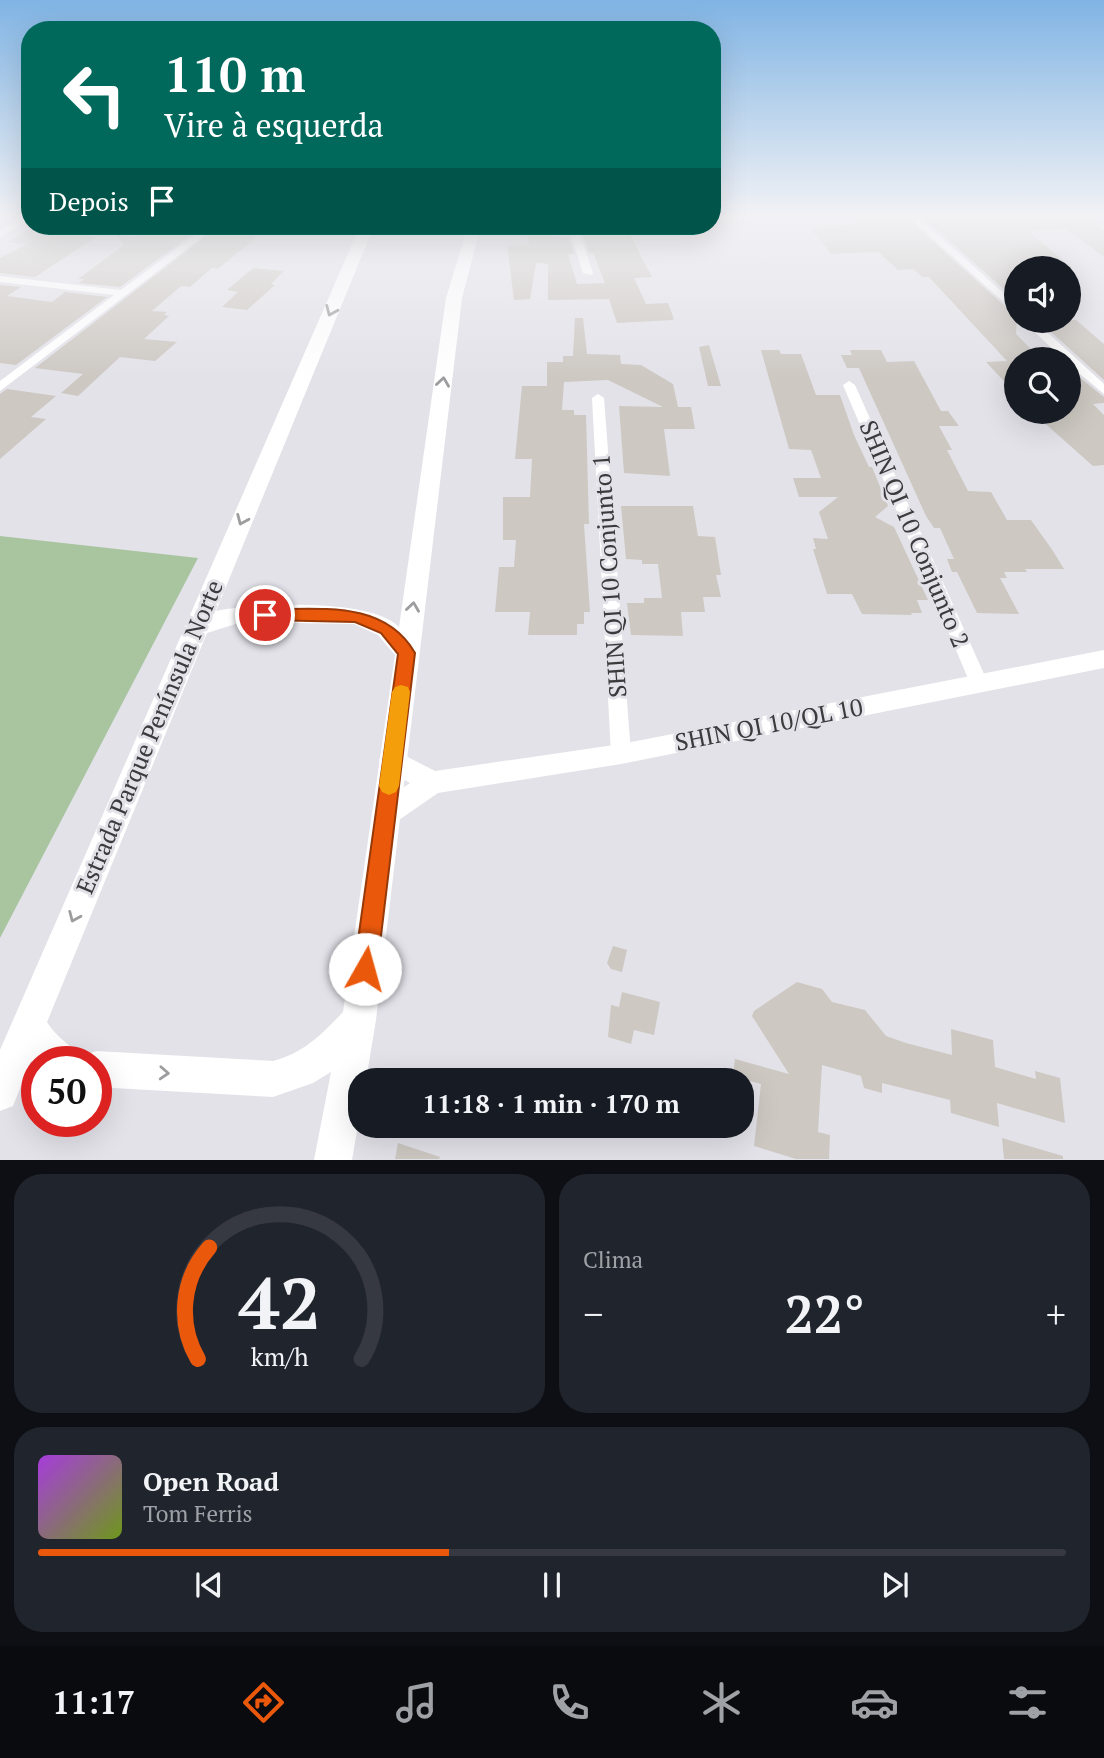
<!DOCTYPE html>
<html lang="pt">
<head>
<meta charset="utf-8">
<style>
	:root { --surface:#171b24; --page:#20242c; --text:#f1f3f6; --muted:#9ea1a6; --line:#363941; --accent:#ea580c }
	body { margin:0; font-family:"PT Serif",serif; background:var(--page); color:var(--text); height:100vh; display:flex; flex-direction:column; font-size:26px; white-space:nowrap }
	* { box-sizing:border-box; margin:0 }
	p { font-size:23px; color:var(--muted) }
	.icon { flex:none; width:38px; height:38px; fill:none; stroke:currentColor; stroke-width:2; stroke-linecap:round; stroke-linejoin:round }
	.map { position:relative; height:1160px; overflow:hidden }
	.panel { display:flex; flex-direction:column; gap:14px; padding:14px; background:#0d0f14; flex:1 }
	.panel>* { flex:none }
	.guide { position:absolute; left:21px; top:21px; width:700px; height:214px; border-radius:28px; box-shadow:0 7px 28px #0002; background:#00695c; color:#fff; overflow:hidden }
	.fabs { position:absolute; left:1004px; top:256px; display:grid; gap:14px }
	.fabs a { display:grid; place-items:center; width:77px; height:77px; border-radius:50%; background:var(--surface); box-shadow:0 7px 28px #0002; font-size:35px }
	.speed { position:absolute; left:21px; top:1046px; display:flex; gap:14px; font-size:35px; font-weight:700; text-align:center }
	.speed>* { display:grid; place-content:center; width:91px; height:91px; border-radius:50%; background:var(--surface); box-shadow:0 7px 28px #0002; line-height:1 }
	.speed .limit { border:10px solid #d22; background:#fff; color:#111 }
	.pin { position:absolute; display:grid; place-items:center; width:60px; height:60px; color:#fff; margin:-30px; border:4px solid #fff; border-radius:50%; box-shadow:0 2px 7px #0007 }
	.me { position:absolute; width:77px; margin:-38px; rotate:7deg; stroke-linejoin:round; filter:drop-shadow(0 0 5px #0008) }
	.turn { display:flex; align-items:center; gap:24px; height:147px; padding:0 28px; font-size:32px }
	.turn .icon { width:91px; height:91px; stroke-width:2.5 }
	.turn b { display:block; font-size:49px; line-height:60px }
	.then { display:flex; align-items:center; height:66px; padding:0 28px; background:#0003; gap:14px; font-size:26px }
	.big { font-size:52px; font-weight:600; line-height:1.1 }
	.panel .widget { flex:1; display:flex; flex-direction:column; justify-content:center; gap:10px; min-width:0; padding:0 24px; border-radius:28px; background:var(--page) }
	.panel .dial { align-items:center; gap:0 }
	.dial svg { height:182px; overflow:visible; fill:none; stroke:var(--line); stroke-width:7; stroke-linecap:round; text-anchor:middle }
	.dial text { fill:var(--text); stroke:none }
	.song { display:flex; align-items:center; gap:21px }
	.cover { width:84px; height:84px; border-radius:10px; background:linear-gradient(135deg,hsl(280 70% 55%),hsl(80 70% 35%)) }
	.played { height:7px; border-radius:4px; background:linear-gradient(90deg,var(--accent) 40%,var(--line) 40%) }
	.keys { display:flex; justify-content:space-around; direction:ltr }
	.heat { display:flex; justify-content:space-between; align-items:center; font-size:38px; direction:ltr }
	.panel .tiles { flex:1; display:grid; gap:14px; grid-template-columns:1fr 1fr }
	.widget:last-child { grid-column:span 2 }
	.trip { position:absolute; left:348px; top:1068px; width:406px; height:70px; border-radius:28px; background:var(--surface); box-shadow:0 7px 28px #0002; font-weight:600; line-height:70px; text-align:center }
	.dock { display:flex; height:112px; justify-content:space-around; align-items:center; background:#090b0e; color:var(--muted) }
	.dock .icon { width:49px; height:49px }
	.dock .current { color:var(--accent) }
	.dock b { font-size:32px; color:var(--text) }
	.map>svg:first-child { display:block }
	.green { fill:#a8c5a0 }
	.building { fill:#cdc8c2 }
	.lines { fill:none; stroke-linecap:round; stroke-linejoin:round }
	.minor { fill:#fff; fill-rule:evenodd }
	.tertiary { fill:#fff; fill-rule:evenodd }
	.secondary { fill:#fff; fill-rule:evenodd }
	.oneway { stroke:#9d9c9e }
	.route { fill:#ea580c; stroke:#983908; stroke-width:2 }
	.slow { fill:#f59e0b }
	.labels { text-anchor:middle; stroke-width:6; stroke-linejoin:round; paint-order:stroke }
	.street-label { font-size:24px; fill:#3b3a3d; stroke:#e3e2e9 }
</style>
</head>
<body>
<div class="map">
<svg width="1104" height="1160" viewBox="0 0 1104 1160">
	<rect width="100%" height="100%" fill="#e3e2e9"/>
	<path class="green" d="M0 536 198 558 0 938Z"/>
	<path class="building" d="M890 216 908 219 1017 317 1016 334 1041 359H1017V395L986 362 1007 361 929 277H922L914 269 898 270 878 252 831 254 810 228 861 224 857 218Z
		M933 216H1083L1104 230V257L1066 229 1028 231 1072 268H1012L1017 272V301L925 219H937Z
		M33 226 56 229 51 232 96 237 35 277 0 273V258L27 244 8 242Z
		M160 226H203L120 287 79 283 84 279H78L124 245 117 235 136 237 148 228Z
		M219 226H252L250 228H254L249 232H254L251 235 258 236 218 269 212 268 190 287 181 286 152 311 167 312 164 315 169 316 144 339 177 342 155 361 120 357 78 396 61 393 83 374 35 368Z
		M610 230 612 236 630 235 652 277 634 278 646 304 668 303 674 319 672 320 617 323 609 299 548 300V264L536 263 530 299 514 300 507 246 529 245 527 234 531 233 549 232 550 236 569 238 574 254H568L577 284 605 283 593 253H589L583 234H589L587 231Z
		M253 268 284 271 271 284 275 285 247 310 222 307 238 292 227 290Z
		M0 285 21 287 7 296 52 302 65 292 107 297 16 365 0 363Z
		M575 318H583L587 354 620 355 621 364 641 365 673 384 678 407H691L695 429H664L670 476 624 473 619 406 663 407 608 380 564 382 562 410H574V415H586L589 524H584L590 612H584V624H577V635H528L530 612H495L499 567H514L516 540H503V497H530L532 459H515L522 386H547V362H563V356H573Z
		M1038 320H1076L1104 344V380Z
		M709 345 721 386H708L699 347Z
		M761 350H779L781 354H801L816 395H840L854 435 869 467H872L888 506 875 517 894 527 928 600H917L922 613H911L912 615 862 614 852 594H827L813 549H816L813 538 828 539 819 512 838 497H799L793 478H821L811 450 789 449Z
		M850 350H881L887 362 914 361 941 411H948L959 426H939L952 450H947L968 491 991 492 1007 520H1031L1053 551 1064 569H1025L1027 572H1004L1007 578H1000L1019 614 977 613 957 572H952L947 559H954L940 528H934L926 516 859 368H847L841 355H852Z
		M1069 369 1104 397V403L1093 404 1104 415V465L1093 466 1031 411H1069Z
		M7 389 56 396 31 417 46 419 0 459V394Z
		M621 506H693L698 536 715 537 721 575H716L721 597H703L705 612H681L683 636 631 635 627 603H644V598H662L658 564H642V560L626 559Z
		M613 946 627 950 622 972 611 969 607 963Z
		M797 982 822 989 832 1002 865 1010 886 1036 906 1043 952 1055 951 1029 993 1040 995 1067 1036 1079 1035 1071 1060 1078 1065 1123 997 1103 999 1127 951 1113 950 1100 882 1083V1093L864 1088 861 1076 822 1065 818 1132 830 1135 829 1159H796L754 1146 761 1084 733 1076 735 1059 789 1074 752 1016 754 1011Z
		M622 992 660 1002 654 1035 634 1030 631 1044 608 1037 611 1005 619 1007Z
		M1002 1138 1063 1156V1159H1004Z
		M398 1143 440 1157 439 1159H395Z"/>
	<g class="lines">
		<path class="minor" d="M24 216H30V220L0 237V230Z
			M712 216H750L746 219 712 220Z
			M908 216H917L1017 305V314Z
			M1094 216H1104V223Z
			M207 226H217L0 391V381L114 295 0 282V276L121 290Z
			M568 226H577L593 273 592 275 583 273Z
			M1022 320H1034L1104 384V394L1069 365V359H1063Z
			M849 381 855 385 988 683 985 688 979 690 973 688 970 683 843 385Z
			M598 394 604 398 631 754 628 760 621 762 614 760 611 754 592 398Z"/>
		<path class="tertiary" d="M1104 650V668L621 764 438 793 396 822 386 826 376 822 373 814 376 806 410 783 383 768 379 760 383 752 392 749 435 771 621 744Z"/>
		<path class="secondary" d="M360 226H374L216 611C253 603 372 598 399 627L446 298 468 226H481L462 298 376 1020 366 1080H360V1113L352 1160H314L331 1072 313 1083 273 1097 96 1087V1062H37V1067L31 1061 13 1106 0 1111V1050ZM242 622 354 624 378 635 395 655 343 1012C322 1034 304 1053 273 1061L96 1051 83 1056 81 1062C74 1045 57 1039 47 1022L207 633Z"/>
	</g>
	<defs><path id="oneway-chevron" d="M-2-3.5L2.5 0L-2 3.5" fill="none" stroke-width="1.6" stroke-linecap="round" stroke-linejoin="round" transform="scale(1.75)"/></defs>
	<g class="oneway">
		<use href="#oneway-chevron" transform="translate(331 311) rotate(113)"/>
		<use href="#oneway-chevron" transform="translate(443 382) rotate(-82)"/>
		<use href="#oneway-chevron" transform="translate(242 520) rotate(113)"/>
		<use href="#oneway-chevron" transform="translate(413 607) rotate(-82)"/>
		<use href="#oneway-chevron" transform="translate(74 917) rotate(113)"/>
		<use href="#oneway-chevron" transform="translate(164 1073) rotate(3)"/>
	</g>
	<linearGradient id="sky" x2="0" y2="1"><stop stop-color="#80b4e4"/><stop offset="0.57" stop-color="#f2f2f5"/><stop offset="1" stop-color="#f2f2f5" stop-opacity="0"/></linearGradient>
	<rect width="1104" height="378" fill="url(#sky)"/>
	<path class="route" d="M265 609C319 610 384 599 415 653L377 969 374 977 365 980 357 977 354 969 398 654 381 633 355 622 265 620 257 615Z"/>
	<path class="slow" d="M401 685 408 687 410 692 399 786 396 792 389 795 382 792 379 786 392 692 395 687Z"/>
	<g class="labels">
		<g class="street-label">
			<text transform="translate(914 534) rotate(67)" y="8">SHIN QI 10 Conjunto 2</text>
			<text transform="translate(610 576) rotate(-94)" y="8">SHIN QI 10 Conjunto 1</text>
			<text transform="translate(769 725) rotate(-11)" y="8">SHIN QI 10/QL 10</text>
			<text transform="translate(150 737) rotate(-67)" y="8">Estrada Parque Península Norte</text>
		</g>
	</g>
</svg>
<div class="fabs">
<a><svg class="icon" aria-label="sound" viewBox="0 0 24 24"><path d="M4 9h4l5-4v14l-5-4H4zM17 9q2 3 0 6"/></svg></a>
<a><svg class="icon" aria-label="search" viewBox="0 0 24 24"><circle cx="10" cy="10" r="6"/><path d="M15 15l6 6"/></svg></a>
</div>
<div class="speed"><div class="limit">50</div></div>
<div class="pin" style="left:265px;top:615px;background:#d93025"><svg class="icon" aria-label="arrive" viewBox="0 0 24 24"><path d="M6 21V4h12l-3 4 3 4H6"/></svg></div>
<svg class="me" style="left:365px;top:969px" viewBox="-20 -20 40 40"><circle r="19" fill="#fff"/><path d="M0-13L10 11 0 6-10 11z" fill="#ea580c"/></svg>
<div class="trip">11:18 · 1 min · 170 m</div>
<div class="guide">
<div class="turn"><svg class="icon" aria-label="left" viewBox="0 0 24 24"><path d="M17 20v-9H6M10 6l-5 5 5 5"/></svg><div><b>110 m</b>Vire à esquerda</div></div>
<div class="then">Depois<svg class="icon" aria-label="arrive" viewBox="0 0 24 24"><path d="M6 21V4h12l-3 4 3 4H6"/></svg></div>
</div>
</div>
<section class="panel">
<div class="tiles">
<div class="widget dial"><svg viewBox="0 0 100 80">
<path d="M14 69A42 42 0 1 1 86 69"/>
<path d="M14 69A42 42 0 0 1 19 20" stroke="#ea580c"/>
<text x="50" y="56" font-size="32" font-weight="700">42</text>
<text x="50" y="72" font-size="11">km/h</text>
</svg></div>
<div class="widget"><p>Clima</p>
<div class="heat"><a>−</a><b class="big">22°</b><a>+</a></div>
</div>
<div class="widget">
<div class="song"><i class="cover"></i><div><b>Open Road</b><p>Tom Ferris</p></div></div>
<div class="played"></div>
<div class="keys"><svg class="icon" aria-label="previous" viewBox="0 0 24 24"><path d="M18 5L8 12l10 7zM5 5v14"/></svg><svg class="icon" aria-label="pause" viewBox="0 0 24 24"><path d="M8 5v14M16 5v14"/></svg><svg class="icon" aria-label="next" viewBox="0 0 24 24"><path d="M6 5l10 7-10 7zM19 5v14"/></svg></div>
</div>
</div>
</section>
<nav class="dock">
<b>11:17</b>
<svg class="icon current" aria-label="directions" viewBox="0 0 24 24"><path d="M12 3l9 9-9 9-9-9zM9 14v-3h6M13 9l2 2-2 2"/></svg>
<svg class="icon" aria-label="music" viewBox="0 0 24 24"><path d="M9 18V5l10-2v13"/><circle cx="6" cy="18" r="3"/><circle cx="16" cy="16" r="3"/></svg>
<svg class="icon" aria-label="phone" viewBox="0 0 24 24"><path d="M5 4h4l2 5-3 2q2 4 5 5l2-3 5 2v4C11 20 4 13 5 4z"/></svg>
<svg class="icon" aria-label="climate" viewBox="0 0 24 24"><path d="M12 3v18M4 7l16 10M4 17L20 7"/></svg>
<svg class="icon" aria-label="car" viewBox="0 0 24 24"><path d="M5 17H2v-5l4-1 3-4h7l3 4 3 1v5h-3M9 17h6M6 11h13"/><circle cx="7" cy="17" r="2"/><circle cx="17" cy="17" r="2"/></svg>
<svg class="icon" aria-label="filters" viewBox="0 0 24 24"><path d="M4 7h16M4 17h16"/><circle cx="9" cy="7" r="2"/><circle cx="15" cy="17" r="2"/></svg>
</nav>
</body>
</html>
